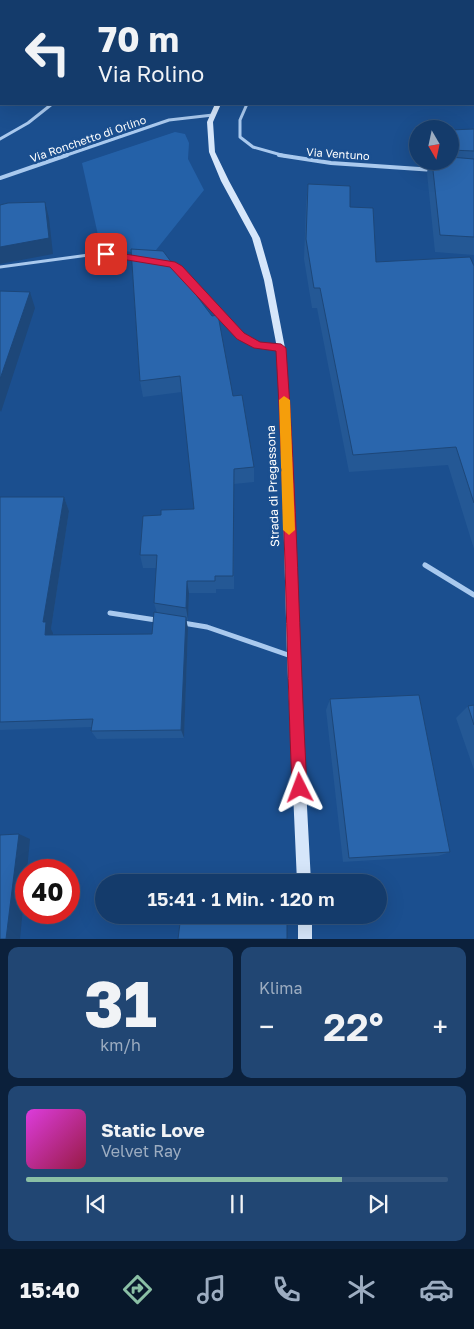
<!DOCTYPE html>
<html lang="de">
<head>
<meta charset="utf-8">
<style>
	:root { --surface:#143b6b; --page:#214673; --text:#f1f3f6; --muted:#9dadc1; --line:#33557e; --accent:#8abfa5 }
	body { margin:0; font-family:"Golos Text",sans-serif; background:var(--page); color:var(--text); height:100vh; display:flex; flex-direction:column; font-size:19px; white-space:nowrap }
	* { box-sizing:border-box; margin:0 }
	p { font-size:16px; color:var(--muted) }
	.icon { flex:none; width:28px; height:28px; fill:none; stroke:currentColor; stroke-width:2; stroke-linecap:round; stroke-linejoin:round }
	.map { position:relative; height:939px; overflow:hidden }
	.sheet { display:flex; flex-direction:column; gap:8px; padding:8px; background:#0b203b; flex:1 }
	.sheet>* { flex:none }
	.banner { position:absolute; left:0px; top:0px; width:475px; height:105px; box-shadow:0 5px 20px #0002,0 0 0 1px var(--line); background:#143b6b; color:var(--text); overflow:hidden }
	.needle { width:32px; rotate:171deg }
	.tools { position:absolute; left:409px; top:120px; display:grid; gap:10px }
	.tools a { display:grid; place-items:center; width:50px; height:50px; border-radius:50%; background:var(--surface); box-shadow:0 5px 20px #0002,0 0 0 1px var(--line); font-size:25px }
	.speed { position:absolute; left:15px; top:859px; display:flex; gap:10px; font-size:25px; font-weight:700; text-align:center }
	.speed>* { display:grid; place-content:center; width:65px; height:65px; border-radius:50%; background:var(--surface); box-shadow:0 5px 20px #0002,0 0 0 1px var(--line); line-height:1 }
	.speed .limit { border:8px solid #d22; background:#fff; color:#111 }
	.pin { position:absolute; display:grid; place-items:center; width:42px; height:42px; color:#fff; margin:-21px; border-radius:10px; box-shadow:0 2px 8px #0006 }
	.me { position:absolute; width:55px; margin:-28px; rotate:357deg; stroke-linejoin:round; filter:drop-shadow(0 0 4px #0008) }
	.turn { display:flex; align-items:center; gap:18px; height:105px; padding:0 15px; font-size:22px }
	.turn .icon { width:65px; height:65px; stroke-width:2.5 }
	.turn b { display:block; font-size:35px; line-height:42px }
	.big { font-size:38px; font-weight:600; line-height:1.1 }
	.sheet .tile { flex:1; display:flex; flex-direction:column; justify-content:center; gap:8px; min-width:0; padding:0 18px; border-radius:10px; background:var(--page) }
	.sheet .dial { align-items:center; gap:0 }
	.dial b { font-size:65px; line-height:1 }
	.song { display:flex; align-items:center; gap:15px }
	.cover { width:60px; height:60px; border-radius:8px; background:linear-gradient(135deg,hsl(300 70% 55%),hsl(340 70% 35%)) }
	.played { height:5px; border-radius:2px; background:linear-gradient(90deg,var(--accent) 75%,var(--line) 75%) }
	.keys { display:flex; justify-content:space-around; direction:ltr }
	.heat { display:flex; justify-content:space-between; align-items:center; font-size:28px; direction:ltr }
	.sheet .tiles { flex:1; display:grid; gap:8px; grid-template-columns:1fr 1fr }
	.tile:last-child { grid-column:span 2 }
	.trip { position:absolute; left:95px; top:874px; width:292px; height:50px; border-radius:25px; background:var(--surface); box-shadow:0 5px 20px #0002,0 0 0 1px var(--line); font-weight:600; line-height:50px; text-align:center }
	.tabs { display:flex; height:80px; justify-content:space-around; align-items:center; background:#08182b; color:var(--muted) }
	.tabs .icon { width:35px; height:35px }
	.tabs .current { color:var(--accent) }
	.tabs b { font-size:22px; color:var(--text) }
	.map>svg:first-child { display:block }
	.green { fill:#2461a8 }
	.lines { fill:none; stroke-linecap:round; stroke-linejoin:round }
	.lane-far1 { stroke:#a9c9ee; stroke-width:3 }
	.lane { stroke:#a9c9ee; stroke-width:5 }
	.street-far2 { stroke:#a9c9ee; stroke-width:3 }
	.street-far1 { stroke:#a9c9ee; stroke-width:4 }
	.street { stroke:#a9c9ee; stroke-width:5 }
	.secondary { fill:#d6e6fa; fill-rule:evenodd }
	.wall { fill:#245895 }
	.shaded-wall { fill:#1d4779 }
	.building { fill:#2a66ad; stroke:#1d4779 }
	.route { fill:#e11d48; stroke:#92132f }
	.slow { fill:#f59e0b }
	.labels { text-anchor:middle; stroke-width:5; stroke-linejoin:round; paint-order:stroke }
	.far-street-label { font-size:11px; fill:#fff; stroke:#1b4f8f }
	.street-label { font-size:12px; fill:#fff; stroke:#1b4f8f }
</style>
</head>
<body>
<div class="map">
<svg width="474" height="939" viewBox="0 0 474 939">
	<rect width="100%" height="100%" fill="#1b4f8f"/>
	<path class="green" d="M175 132 185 134 189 143 188 159 204 190 152 255 98 247 100 244 82 163Z"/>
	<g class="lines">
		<path class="lane-far1" d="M170 264 179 268 241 336 258 345 281 348
			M0 267 96 254 136 258"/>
		<path class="lane" d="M110 613 156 620
			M183 623 207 627 291 656"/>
		<path class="street-far2" d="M247 104 240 120V137L253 147 285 156
			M0 139 28 123 52 104
			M64 156 169 120 213 115"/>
		<path class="street-far1" d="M279 155 331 163 434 170
			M0 178 67 155"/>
		<path class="street" d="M425 565 474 595"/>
		<path class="secondary" d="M246 0H252L253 1H247Z
			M215 104H221L213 122 215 152 229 181 260 238 272 280 285 348 291 429 299 656 311 882H297L287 656 281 429 277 348 264 280 252 238 221 181 209 152 207 122Z
			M298 915H312V939H298Z"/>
	</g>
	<path class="wall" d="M263 0H362V1H263Z
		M474 129V255L435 252 427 173 428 166H426L425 161H450V130Z
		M308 184 350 207 376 262 474 266V549L448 465 349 472 317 308H312L304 259 306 204Z
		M131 249 233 396 254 467V482L234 484V589H216V593H189L188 620H186L188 629 184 738 97 739 91 731 92 727 0 730V497H64L69 511 51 629 53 635 152 634 157 613 154 603 157 568H143L140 555 161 515 194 509 182 392 143 397 140 381Z
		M330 699 450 852 438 856 343 862 326 710Z
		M474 705V770L456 718 468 706Z"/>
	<path class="shaded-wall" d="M0 74 1 79V96L0 99Z
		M45 202 49 218 53 254 0 264V247Z
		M30 292 35 308 1 412 0 410V379Z
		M64 497 69 511 51 629 53 633 52 646 45 635 43 622Z
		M187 581 189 593 188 620 186 608Z
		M186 617 188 629 184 738 181 730Z
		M19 834 30 839 27 870H26V877L20 939H6Z"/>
	<path class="building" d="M25 0H172V1H22Z
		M271 0H362V1H272Z
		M412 0H457L458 1H412Z
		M0 3H1V73H0Z
		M474 129V151L450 150V130Z
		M450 157 474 159V237L440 235 432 161H450Z
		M308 184 350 186V207L373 208 376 262 470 257 474 266V503L456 447 353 455 320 288H314L306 239Z
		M45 202 49 238 0 247V205L8 203Z
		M131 249 163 251 212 316 218 315 233 396 242 395 254 467 234 469 233 576H215V581H187L186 608 154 603 157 555H140L143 516 161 515V510L194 509 180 376 140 381Z
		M0 291 30 292 0 379Z
		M0 497H64L43 622H46L45 635 152 634 154 612 186 617 181 730 91 731 93 719 0 722Z
		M419 695 450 852 349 858 330 699Z
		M474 705V725L468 706Z
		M19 834 6 939H0V835Z
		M181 915H244L287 920V939H178Z"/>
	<path class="route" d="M106 251 175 262 182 266 244 333 260 342 281 344 286 348C297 494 299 641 307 788L305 794 300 796 294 794 292 788C286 642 285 496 276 351L254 348 237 339 170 267 103 256V252Z"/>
	<path class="slow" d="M284 396 290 400 295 530 289 535 283 530 279 400Z"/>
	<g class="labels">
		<g class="far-street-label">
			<text transform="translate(88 139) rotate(-19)" y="4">Via Ronchetto di Orlino</text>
			<text transform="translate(338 154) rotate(4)" y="4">Via Ventuno</text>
		</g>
		<g class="street-label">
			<text transform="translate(273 486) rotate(-92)" y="4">Strada di Pregassona</text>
		</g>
	</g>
</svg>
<div class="tools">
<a><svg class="needle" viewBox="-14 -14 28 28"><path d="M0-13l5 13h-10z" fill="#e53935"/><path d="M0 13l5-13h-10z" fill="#9dadc1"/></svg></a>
</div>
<div class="speed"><div class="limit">40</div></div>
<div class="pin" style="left:106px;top:254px;background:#d93025"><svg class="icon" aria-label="arrive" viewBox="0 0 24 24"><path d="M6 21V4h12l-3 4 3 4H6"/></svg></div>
<svg class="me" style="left:300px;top:788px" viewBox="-20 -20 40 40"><path d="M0-17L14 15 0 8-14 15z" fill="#e11d48" stroke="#fff" stroke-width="4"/></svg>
<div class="trip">15:41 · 1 Min. · 120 m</div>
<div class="banner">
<div class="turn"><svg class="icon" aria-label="left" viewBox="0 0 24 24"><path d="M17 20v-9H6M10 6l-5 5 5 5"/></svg><div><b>70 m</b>Via Rolino</div></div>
</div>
</div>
<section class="sheet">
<div class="tiles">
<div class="tile dial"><b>31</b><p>km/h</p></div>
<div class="tile"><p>Klima</p>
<div class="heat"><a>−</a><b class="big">22°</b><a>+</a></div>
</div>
<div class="tile">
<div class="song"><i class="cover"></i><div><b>Static Love</b><p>Velvet Ray</p></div></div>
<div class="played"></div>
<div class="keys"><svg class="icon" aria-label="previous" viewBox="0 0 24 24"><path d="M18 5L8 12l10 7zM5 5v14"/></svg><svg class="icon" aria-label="pause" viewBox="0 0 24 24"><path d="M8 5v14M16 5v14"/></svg><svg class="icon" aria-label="next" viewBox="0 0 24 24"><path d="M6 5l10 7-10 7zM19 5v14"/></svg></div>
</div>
</div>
</section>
<nav class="tabs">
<b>15:40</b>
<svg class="icon current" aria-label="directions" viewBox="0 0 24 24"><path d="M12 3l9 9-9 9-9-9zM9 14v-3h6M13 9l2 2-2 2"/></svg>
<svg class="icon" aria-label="music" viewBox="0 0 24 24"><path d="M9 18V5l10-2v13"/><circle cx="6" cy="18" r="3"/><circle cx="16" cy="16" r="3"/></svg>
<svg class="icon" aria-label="phone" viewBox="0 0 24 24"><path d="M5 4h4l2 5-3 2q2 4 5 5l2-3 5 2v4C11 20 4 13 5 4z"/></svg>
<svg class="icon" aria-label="climate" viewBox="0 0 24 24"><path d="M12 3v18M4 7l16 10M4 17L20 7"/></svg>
<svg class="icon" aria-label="car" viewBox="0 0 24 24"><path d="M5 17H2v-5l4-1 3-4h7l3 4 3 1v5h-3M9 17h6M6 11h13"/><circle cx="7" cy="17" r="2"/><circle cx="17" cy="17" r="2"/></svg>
</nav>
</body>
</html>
